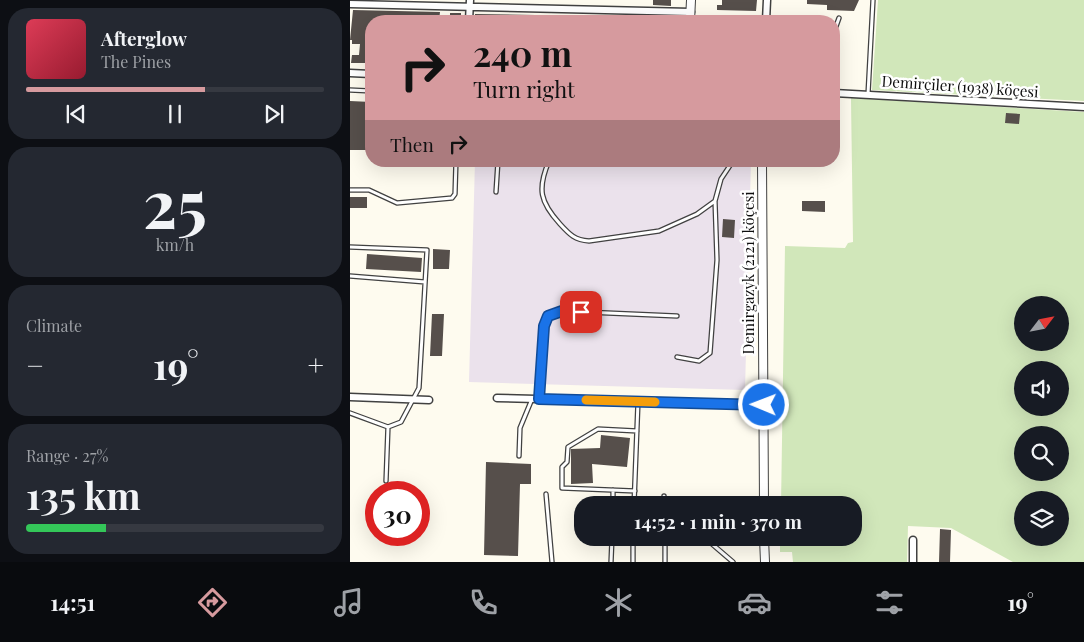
<!DOCTYPE html>
<html lang="en">
<head>
<meta charset="utf-8">
<style>
	:root { --surface:#171b24; --page:#242831; --text:#f1f3f6; --muted:#9ea1a6; --line:#363941; --accent:#d69a9e }
	body { margin:0; font-family:"Playfair Display",serif; background:var(--page); color:var(--text); height:100vh; display:flex; flex-direction:column; font-size:19px; white-space:nowrap }
	* { box-sizing:border-box; margin:0 }
	p { font-size:16px; color:var(--muted) }
	.icon { flex:none; width:28px; height:28px; fill:none; stroke:currentColor; stroke-width:2; stroke-linecap:round; stroke-linejoin:round }
	.map { position:relative; flex:1; overflow:hidden }
	.details { display:flex; flex-direction:column; gap:8px; padding:8px; background:#0d0f14; width:350px }
	.details>* { flex:none }
	.top-card { position:absolute; left:15px; top:15px; width:475px; height:152px; border-radius:20px; box-shadow:0 5px 20px #0002; background:#d69a9e; color:#111; overflow:hidden }
	.needle { width:32px; rotate:58deg }
	.buttons { position:absolute; left:664px; top:296px; display:grid; gap:10px }
	.buttons a { display:grid; place-items:center; width:55px; height:55px; border-radius:50%; background:var(--surface); box-shadow:0 5px 20px #0002; font-size:25px }
	.speed { position:absolute; left:15px; top:481px; display:flex; gap:10px; font-size:25px; font-weight:700; text-align:center }
	.speed>* { display:grid; place-content:center; width:65px; height:65px; border-radius:50%; background:var(--surface); box-shadow:0 5px 20px #0002; line-height:1 }
	.speed .limit { border:8px solid #d22; background:#fff; color:#111 }
	.pin { position:absolute; display:grid; place-items:center; width:42px; height:42px; color:#fff; margin:-21px; border-radius:10px; box-shadow:0 2px 8px #0006 }
	.me { position:absolute; width:55px; margin:-28px; rotate:271deg; stroke-linejoin:round; filter:drop-shadow(0 0 4px #0008) }
	.turn { display:flex; align-items:center; gap:18px; height:105px; padding:0 25px; font-size:22px }
	.turn .icon { width:65px; height:65px; stroke-width:2.5 }
	.turn b { display:block; font-size:35px; line-height:42px }
	.then { display:flex; align-items:center; height:48px; padding:0 25px; background:#0003; gap:10px; font-size:19px }
	.big { font-size:38px; font-weight:700; line-height:1.1 }
	.details .tile { flex:1; display:flex; flex-direction:column; justify-content:center; gap:8px; min-width:0; padding:0 18px; border-radius:20px; background:var(--page) }
	.details .dial { align-items:center; gap:0 }
	.dial b { font-size:65px; line-height:1 }
	.song { display:flex; align-items:center; gap:15px }
	.cover { width:60px; height:60px; border-radius:8px; background:linear-gradient(135deg,hsl(350 70% 55%),hsl(350 70% 35%)) }
	.played { height:5px; border-radius:2px; background:linear-gradient(90deg,var(--accent) 60%,var(--line) 60%) }
	.keys { display:flex; justify-content:space-around; direction:ltr }
	.heat { display:flex; justify-content:space-between; align-items:center; font-size:28px; direction:ltr }
	.charge { height:8px; border-radius:4px; background:linear-gradient(90deg,#34c759 27%,var(--line) 0) }
	.trip { position:absolute; left:224px; top:496px; width:288px; height:50px; border-radius:20px; background:var(--surface); box-shadow:0 5px 20px #0002; font-weight:700; line-height:50px; text-align:center }
	.menu { display:flex; height:80px; justify-content:space-around; align-items:center; background:#090b0e; color:var(--muted) }
	.menu .icon { width:35px; height:35px }
	.menu .on { color:var(--accent) }
	.menu b { font-size:22px; color:var(--text) }
	main { display:flex; flex:1; min-height:0 }
	.map>svg:first-child { display:block }
	.industrial { fill:#ebe2ec }
	.green { fill:#d1e7ba; fill-rule:evenodd }
	.building { fill:#564f4b }
	.lines { fill:none; stroke-linecap:round; stroke-linejoin:round }
	.service-casing { stroke:#414141; stroke-width:5.5 }
	.minor-casing { stroke:#414141; stroke-width:9 }
	.tertiary-casing { stroke:#414141; stroke-width:10 }
	.service { stroke:#fff; stroke-width:3 }
	.minor { stroke:#fff; stroke-width:6 }
	.tertiary { stroke:#fff; stroke-width:8 }
	.route-casing { stroke:#114b97; stroke-width:12 }
	.route { stroke:#1a73e8; stroke-width:9 }
	.slow { stroke:#f59e0b; stroke-width:9 }
	.labels { text-anchor:middle; stroke-width:5; stroke-linejoin:round; paint-order:stroke }
	.street-label { font-size:15px; fill:#0e0e0e; stroke:#fff }
</style>
</head>
<body>
<main>
<section class="details">
<div class="tile">
<div class="song"><i class="cover"></i><div><b>Afterglow</b><p>The Pines</p></div></div>
<div class="played"></div>
<div class="keys"><svg class="icon" aria-label="previous" viewBox="0 0 24 24"><path d="M18 5L8 12l10 7zM5 5v14"/></svg><svg class="icon" aria-label="pause" viewBox="0 0 24 24"><path d="M8 5v14M16 5v14"/></svg><svg class="icon" aria-label="next" viewBox="0 0 24 24"><path d="M6 5l10 7-10 7zM19 5v14"/></svg></div>
</div>
<div class="tile dial"><b>25</b><p>km/h</p></div>
<div class="tile"><p>Climate</p>
<div class="heat"><a>−</a><b class="big">19°</b><a>+</a></div>
</div>
<div class="tile"><p>Range · 27%</p><b class="big">135 km</b><div class="charge"></div></div>
</section>
<div class="map">
<svg width="734" height="562" viewBox="0 0 734 562">
	<rect width="100%" height="100%" fill="#fefbef"/>
	<path class="industrial" d="M125 161H401L395 390 119 382Z"/>
	<path class="green" d="M528 0H734V101L522 90Z
		M501 98 734 112V562H663L601 528 558 526 557 562H443L442 552H430V538H502V505H431L435 246 495 248 498 243 503 242ZM672 305H710V342H672ZM672 370H710V408H672ZM672 435H710V472H672ZM672 500H710V538H672Z"/>
	<path class="building" d="M303 0H321V6L303 5Z
		M372 0H407L406 11 367 10V5H372Z
		M457 0H509L504 11 477 10V5L457 4Z
		M3 10 90 12 89 21 34 19V21H22L21 63H1L2 55H9L10 44H2V40H0Z
		M100 13H111V21H100Z
		M125 14 240 16V21H125Z
		M0 101 21 102V150H0Z
		M656 113 670 114 669 124 655 123Z
		M0 197H17V208H0Z
		M452 201H475V212L452 211Z
		M373 219 385 220 384 238 372 237Z
		M83 249 100 250 99 269H83Z
		M17 254 72 258 71 272 16 269Z
		M82 314H94L92 356H80Z
		M251 435 280 438 277 467 242 464 243 483 221 484V449L250 448Z
		M136 462 181 464V484H170L168 556 134 555Z
		M590 529 601 530 600 562H589Z"/>
	<g class="lines">
		<defs>
			<path id="service" d="M484 32 489 18
				M0 90 21 91
				M518 94 523 0
				M199 161C187 189 190 202 210 224 220 235 225 240 239 241L309 231 347 214 365 201
				M0 190H19L47 203 102 198 105 194 106 161
				M146 192 148 161
				M0 247 77 250 69 388 51 422 38 427 0 413
				M0 276 75 282
				M327 357 349 361 360 353 367 260 365 201 371 179 383 161
				M189 399 194 326C198 315 201 313 212 311L327 316
				M169 456 170 428 182 399
				M36 481 38 427
				M285 491 212 488V467L217 462 218 447 248 429 287 431
				M196 494 202 562
				M314 496V505
				M263 505V490
				M284 505 288 402
				M315 538V562
				M355 538 383 562
				M261 562 262 538
				M283 562V538"/>
			<path id="minor" d="M0 4 341 12
				M119 21 120 0
				M416 21 417 0
				M0 73 21 74
				M484 93 734 107
				M0 397 79 400
				M147 398 414 405
				M563 562V540"/>
			<path id="tertiary" d="M340 21 341 0
				M412 161 414 505
				M414 538 415 562"/>
		</defs>
		<use href="#service" class="service-casing"/>
		<use href="#minor" class="minor-casing"/>
		<use href="#tertiary" class="tertiary-casing"/>
		<use href="#service" class="service"/>
		<use href="#minor" class="minor"/>
		<use href="#tertiary" class="tertiary"/>
	</g>
	<g class="lines">
		<defs>
			<path id="route" d="M231 312 212 311 198 316 194 326 189 399 414 405"/>
		</defs>
		<use href="#route" class="route-casing"/>
		<use href="#route" class="route"/>
		<path class="slow" d="M236 400 305 402"/>
	</g>
	<g class="labels">
		<g class="street-label">
			<text transform="translate(610 87) rotate(4)" y="5">Demirçiler (1938) köçesi</text>
			<text transform="translate(399 273) rotate(-90)" y="5">Demirgazyk (2121) köçesi</text>
		</g>
	</g>
</svg>
<div class="buttons">
<a><svg class="needle" viewBox="-14 -14 28 28"><path d="M0-13l5 13h-10z" fill="#e53935"/><path d="M0 13l5-13h-10z" fill="#9ea1a6"/></svg></a>
<a><svg class="icon" aria-label="sound" viewBox="0 0 24 24"><path d="M4 9h4l5-4v14l-5-4H4zM17 9q2 3 0 6"/></svg></a>
<a><svg class="icon" aria-label="search" viewBox="0 0 24 24"><circle cx="10" cy="10" r="6"/><path d="M15 15l6 6"/></svg></a>
<a><svg class="icon" aria-label="layers" viewBox="0 0 24 24"><path d="M12 4l9 5-9 5-9-5zM3 14l9 5 9-5"/></svg></a>
</div>
<div class="speed"><div class="limit">30</div></div>
<div class="pin" style="left:231px;top:312px;background:#d93025"><svg class="icon" aria-label="arrive" viewBox="0 0 24 24"><path d="M6 21V4h12l-3 4 3 4H6"/></svg></div>
<svg class="me" style="left:414px;top:405px" viewBox="-20 -20 40 40"><circle r="17" fill="#1a73e8" stroke="#fff" stroke-width="3"/><path d="M0-11L8 9 0 5-8 9z" fill="#fff"/></svg>
<div class="trip">14:52 · 1 min · 370 m</div>
<div class="top-card">
<div class="turn"><svg class="icon" aria-label="right" viewBox="0 0 24 24"><path d="M7 20v-9h11M14 6l5 5-5 5"/></svg><div><b>240 m</b>Turn right</div></div>
<div class="then">Then<svg class="icon" aria-label="right" viewBox="0 0 24 24"><path d="M7 20v-9h11M14 6l5 5-5 5"/></svg></div>
</div>
</div>
</main>
<nav class="menu">
<b>14:51</b>
<svg class="icon on" aria-label="directions" viewBox="0 0 24 24"><path d="M12 3l9 9-9 9-9-9zM9 14v-3h6M13 9l2 2-2 2"/></svg>
<svg class="icon" aria-label="music" viewBox="0 0 24 24"><path d="M9 18V5l10-2v13"/><circle cx="6" cy="18" r="3"/><circle cx="16" cy="16" r="3"/></svg>
<svg class="icon" aria-label="phone" viewBox="0 0 24 24"><path d="M5 4h4l2 5-3 2q2 4 5 5l2-3 5 2v4C11 20 4 13 5 4z"/></svg>
<svg class="icon" aria-label="climate" viewBox="0 0 24 24"><path d="M12 3v18M4 7l16 10M4 17L20 7"/></svg>
<svg class="icon" aria-label="car" viewBox="0 0 24 24"><path d="M5 17H2v-5l4-1 3-4h7l3 4 3 1v5h-3M9 17h6M6 11h13"/><circle cx="7" cy="17" r="2"/><circle cx="17" cy="17" r="2"/></svg>
<svg class="icon" aria-label="filters" viewBox="0 0 24 24"><path d="M4 7h16M4 17h16"/><circle cx="9" cy="7" r="2"/><circle cx="15" cy="17" r="2"/></svg>
<b>19°</b>
</nav>
</body>
</html>
